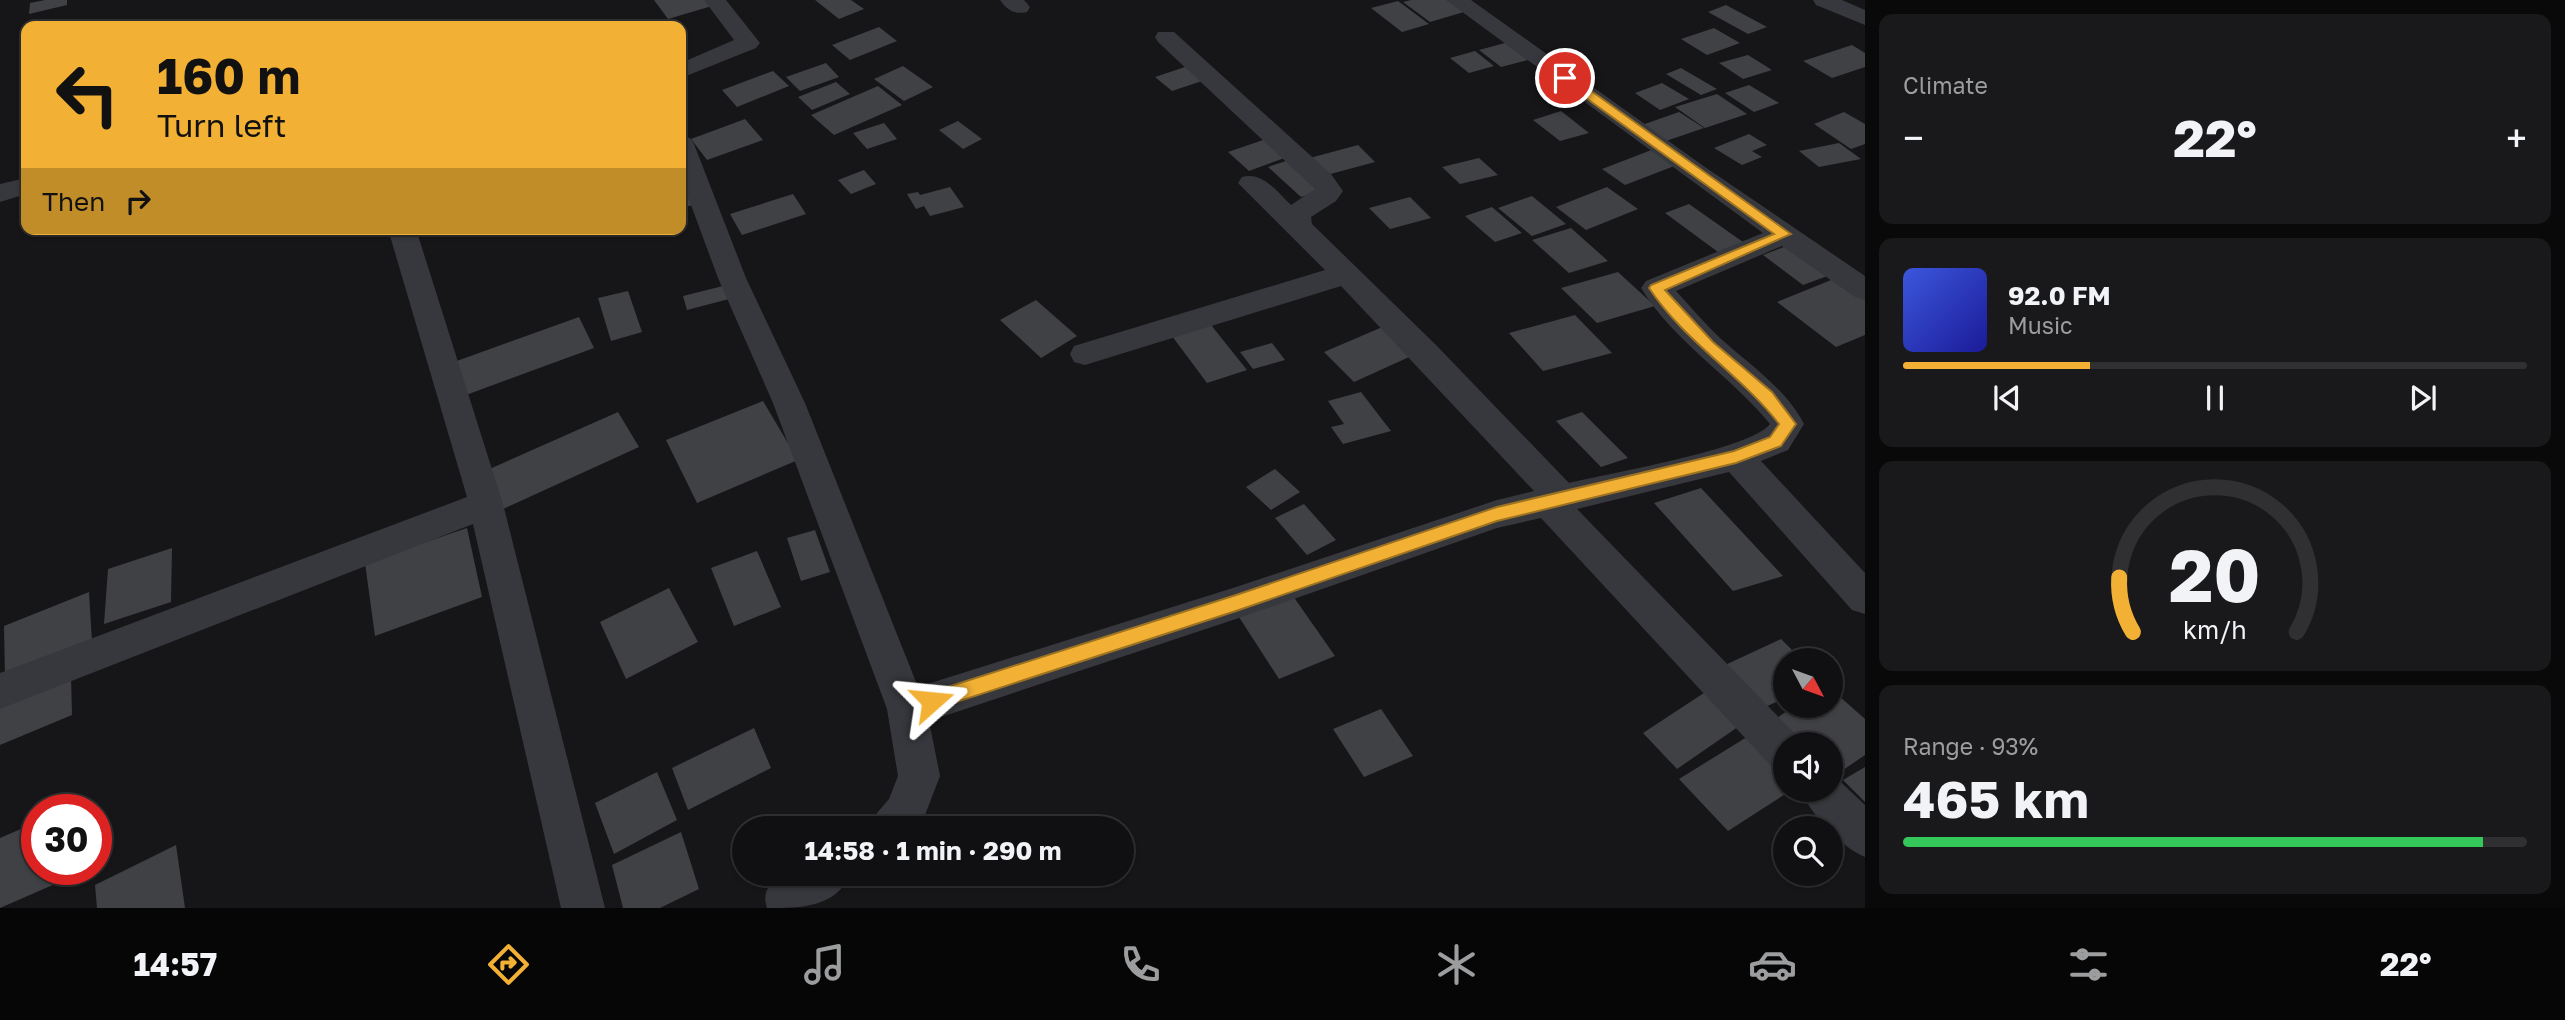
<!DOCTYPE html>
<html lang="en">
<head>
<meta charset="utf-8">
<style>
	:root { --surface:#101012; --page:#19191b; --text:#f1f3f6; --muted:#9c9d9f; --line:#303032; --accent:#f2b134 }
	body { margin:0; font-family:"Golos Text",sans-serif; background:var(--page); color:var(--text); height:100vh; display:flex; flex-direction:column; font-size:26px; white-space:nowrap }
	* { box-sizing:border-box; margin:0 }
	p { font-size:23px; color:var(--muted) }
	.icon { flex:none; width:38px; height:38px; fill:none; stroke:currentColor; stroke-width:2; stroke-linecap:round; stroke-linejoin:round }
	.map { position:relative; flex:1; overflow:hidden }
	.details { display:flex; flex-direction:column; gap:14px; padding:14px; background:#09090a; width:700px }
	.details>* { flex:none }
	.guide { position:absolute; left:21px; top:21px; width:665px; height:214px; border-radius:14px; box-shadow:0 2px 5px #0004,0 0 0 2px var(--line); background:#f2b134; color:#111; overflow:hidden }
	.needle { width:46px; rotate:131deg }
	.buttons { position:absolute; left:1773px; top:648px; display:grid; gap:14px }
	.buttons a { display:grid; place-items:center; width:70px; height:70px; border-radius:50%; background:var(--surface); box-shadow:0 2px 5px #0004,0 0 0 2px var(--line); font-size:35px }
	.speed { position:absolute; left:21px; top:794px; display:flex; gap:14px; font-size:35px; font-weight:700; text-align:center }
	.speed>* { display:grid; place-content:center; width:91px; height:91px; border-radius:50%; background:var(--surface); box-shadow:0 2px 5px #0004,0 0 0 2px var(--line); line-height:1 }
	.speed .limit { border:10px solid #d22; background:#fff; color:#111 }
	.pin { position:absolute; display:grid; place-items:center; width:60px; height:60px; color:#fff; margin:-30px; border:4px solid #fff; border-radius:50%; box-shadow:0 2px 7px #0007 }
	.me { position:absolute; width:77px; margin:-38px; rotate:72deg; stroke-linejoin:round; filter:drop-shadow(0 0 5px #0008) }
	.turn { display:flex; align-items:center; gap:24px; height:147px; padding:0 21px; font-size:32px }
	.turn .icon { width:91px; height:91px; stroke-width:2.5 }
	.turn b { display:block; font-size:49px; line-height:60px }
	.then { display:flex; align-items:center; height:66px; padding:0 21px; background:#0003; gap:14px; font-size:26px }
	.big { font-size:52px; font-weight:700; line-height:1.1 }
	.details .tile { flex:1; display:flex; flex-direction:column; justify-content:center; gap:10px; min-width:0; padding:0 24px; border-radius:14px; background:var(--page) }
	.details .dial { align-items:center; gap:0 }
	.dial svg { height:182px; overflow:visible; fill:none; stroke:var(--line); stroke-width:7; stroke-linecap:round; text-anchor:middle }
	.dial text { fill:var(--text); stroke:none }
	.song { display:flex; align-items:center; gap:21px }
	.cover { width:84px; height:84px; border-radius:10px; background:linear-gradient(135deg,hsl(230 70% 55%),hsl(240 70% 35%)) }
	.played { height:7px; border-radius:4px; background:linear-gradient(90deg,var(--accent) 30%,var(--line) 30%) }
	.keys { display:flex; justify-content:space-around; direction:ltr }
	.heat { display:flex; justify-content:space-between; align-items:center; font-size:38px; direction:ltr }
	.charge { height:10px; border-radius:5px; background:linear-gradient(90deg,#34c759 93%,var(--line) 0) }
	.trip { position:absolute; left:732px; top:816px; width:402px; height:70px; border-radius:35px; background:var(--surface); box-shadow:0 2px 5px #0004,0 0 0 2px var(--line); font-weight:700; line-height:70px; text-align:center }
	.menu { display:flex; height:112px; justify-content:space-around; align-items:center; background:#060607; color:var(--muted) }
	.menu .icon { width:49px; height:49px }
	.menu .current { color:var(--accent) }
	.menu b { font-size:32px; color:var(--text) }
	main { display:flex; flex:1; min-height:0 }
	.map>svg:first-child { display:block }
	.building { fill:#404145 }
	.lines { fill:none; stroke-linecap:round; stroke-linejoin:round }
	.street { fill:#37383d; fill-rule:evenodd }
	.route { fill:#f2b134; stroke:#9d7322; stroke-width:2 }
</style>
</head>
<body>
<main>
<div class="map">
<svg width="1865" height="908" viewBox="0 0 1865 908">
	<rect width="100%" height="100%" fill="#161618"/>
	<path class="building" d="M45 0H67V5L29 14 30 3Z
		M654 0H707L712 6 668 19Z
		M815 0H851L864 9 839 19Z
		M1411 0H1447L1464 12 1430 22 1403 2Z
		M1398 1 1429 24 1402 32 1371 8Z
		M1726 5 1767 27 1748 34 1708 12Z
		M879 27 897 41 850 60 832 45Z
		M1714 28 1740 43 1707 55 1681 39Z
		M1505 43 1528 60 1501 67 1479 50Z
		M1852 45 1865 53V67L1832 78 1803 61Z
		M1475 51 1494 66 1469 73 1450 58Z
		M1748 55 1772 70 1743 79 1719 63Z
		M826 63 839 77 800 91 786 77Z
		M903 66 933 87 904 101 874 79Z
		M1188 66 1205 80 1172 91 1155 77Z
		M1681 68 1717 89 1701 95 1666 74Z
		M773 71 789 86 737 107 722 90Z
		M836 82 850 94 812 110 798 97Z
		M1662 83 1689 99 1660 110 1635 93Z
		M1749 85 1779 103 1754 112 1725 93Z
		M878 86 902 105 834 135 811 115Z
		M1717 94 1747 114 1705 128 1675 107Z
		M1561 111 1589 133 1560 141 1533 120Z
		M1679 112 1704 128 1666 141 1642 125Z
		M1844 112 1865 124V144L1851 149 1814 124Z
		M745 119 763 140 707 160 691 139Z
		M958 121 982 139 963 149 939 130Z
		M884 123 897 139 867 149 853 133Z
		M1749 134 1767 145 1752 151 1762 157 1742 165 1714 148Z
		M1266 139 1287 157 1249 171 1228 152Z
		M1839 143 1861 159 1819 167 1799 151Z
		M1358 145 1375 162 1323 176 1306 159Z
		M1654 149 1677 165 1625 185 1602 169Z
		M1479 158 1498 175 1460 184 1442 167Z
		M1292 159 1326 189 1301 197 1268 167Z
		M864 170 876 184 851 194 838 180Z
		M681 180 693 205 681 208Z
		M950 187 964 207 930 216 924 206 916 209 907 194 918 192 920 195Z
		M1607 187 1638 209 1586 230 1556 207Z
		M793 194 806 214 742 235 730 214Z
		M1532 196 1566 224 1532 236 1498 208Z
		M1410 197 1431 218 1390 229 1369 208Z
		M1689 204 1743 242 1718 252 1665 213Z
		M1492 207 1522 233 1495 242 1465 216Z
		M1571 228 1608 261 1569 273 1532 240Z
		M1792 244 1833 274 1803 285 1763 255Z
		M1618 272 1655 306 1597 323 1561 288Z
		M1841 276 1865 293V335L1836 347 1777 302Z
		M723 286 729 299 687 310 683 296Z
		M628 291 642 332 611 341 598 298Z
		M1036 300 1077 336 1041 358 1000 320Z
		M1575 315 1612 353 1543 371 1509 333Z
		M579 317 594 348 466 395 454 362Z
		M1207 320 1247 370 1207 383 1169 332Z
		M1387 325 1418 353 1354 382 1324 352Z
		M1272 343 1285 360 1253 369 1240 352Z
		M1361 392 1391 431 1343 444 1331 427 1344 424 1328 401Z
		M763 401 798 460 697 503 666 440Z
		M618 412 639 447 503 509 485 471Z
		M1582 412 1628 458 1601 467 1556 421Z
		M1275 469 1300 492 1271 510 1246 487Z
		M1701 488 1783 576 1733 591 1654 503Z
		M1304 504 1336 540 1307 555 1275 518Z
		M467 528 482 597 375 636 365 563Z
		M815 530 830 572 801 581 787 538Z
		M172 548 171 602 104 624 108 569Z
		M757 551 781 607 734 626 711 568Z
		M669 588 698 642 626 679 600 622Z
		M89 592 92 642 5 677 4 626Z
		M1293 596 1335 656 1279 679 1239 617Z
		M1781 639 1802 660H1785V698L1765 707 1725 665Z
		M71 675 72 715 0 745V703Z
		M1713 687 1748 720 1677 769 1643 733Z
		M1830 688 1865 719V755L1830 779V744H1794L1771 722 1796 705H1830Z
		M1381 709 1413 756 1364 777 1333 729Z
		M754 728 771 768 688 810 672 768Z
		M1755 732 1785 762V789H1793L1728 831 1679 779Z
		M1865 767V802L1843 780Z
		M657 772 677 820 614 854 595 803Z
		M37 822V870H78V874L0 908V838Z
		M681 832 699 889 660 908H623L612 865Z
		M176 845 185 908H97L95 885Z"/>
	<g class="lines">
		<path class="street" d="M704 0H726L760 43 756 48 681 78V63L734 40Z
			M1000 0H1024L1030 7 1027 12C1015 15 1007 10 1000 0Z
			M1446 0H1471L1702 165 1865 276V300L1855 297 1782 246 1676 291C1691 307 1705 324 1721 339 1750 365 1786 389 1804 424L1788 450 1761 461 1865 573V614L1852 610 1729 472 1577 509 1799 738 1802 744H1785V772L1771 766 1541 518 1497 528 1236 619 929 721 940 776 920 828H871L877 813 889 799 898 776 887 709 773 403 718 278 681 178V136L690 138 694 144 746 278 805 403 918 687 1236 587 1497 500 1534 491 1341 286 1085 365 1074 362 1070 354 1074 346 1325 270 1238 183 1242 177C1263 171 1277 192 1291 205L1315 189 1158 42 1155 37 1158 32H1174L1331 174 1343 191 1336 201 1311 217 1312 224 1436 345 1569 483C1605 474 1752 449 1770 424 1732 377 1672 340 1641 288L1646 281 1763 233Z
			M1813 0H1842L1865 10V25L1816 5Z
			M26 178V194L0 202V184Z
			M388 229H416L503 504 605 908H561L473 524 0 709V673L467 497Z
			M1830 772 1865 805V857C1841 847 1810 814 1800 789H1830Z
			M786 873H851C836 908 801 908 767 908 761 890 771 882 786 873Z"/>
	</g>
	<path class="route" d="M1561 75H1569L1791 234 1665 290 1713 342 1772 392 1796 424 1781 446 1736 463 1497 521 1236 611 932 710 925 707 923 701 925 695 932 692 1236 595 1497 507 1734 451 1770 437 1779 424C1741 375 1684 341 1649 288L1651 285 1774 234 1561 80Z"/>
</svg>
<div class="buttons">
<a><svg class="needle" viewBox="-14 -14 28 28"><path d="M0-13l5 13h-10z" fill="#e53935"/><path d="M0 13l5-13h-10z" fill="#9c9d9f"/></svg></a>
<a><svg class="icon" aria-label="sound" viewBox="0 0 24 24"><path d="M4 9h4l5-4v14l-5-4H4zM17 9q2 3 0 6"/></svg></a>
<a><svg class="icon" aria-label="search" viewBox="0 0 24 24"><circle cx="10" cy="10" r="6"/><path d="M15 15l6 6"/></svg></a>
</div>
<div class="speed"><div class="limit">30</div></div>
<div class="pin" style="left:1565px;top:78px;background:#d93025"><svg class="icon" aria-label="arrive" viewBox="0 0 24 24"><path d="M6 21V4h12l-3 4 3 4H6"/></svg></div>
<svg class="me" style="left:932px;top:701px" viewBox="-20 -20 40 40"><path d="M0-17L14 15 0 8-14 15z" fill="#f2b134" stroke="#fff" stroke-width="4"/></svg>
<div class="trip">14:58 · 1 min · 290 m</div>
<div class="guide">
<div class="turn"><svg class="icon" aria-label="left" viewBox="0 0 24 24"><path d="M17 20v-9H6M10 6l-5 5 5 5"/></svg><div><b>160 m</b>Turn left</div></div>
<div class="then">Then<svg class="icon" aria-label="right" viewBox="0 0 24 24"><path d="M7 20v-9h11M14 6l5 5-5 5"/></svg></div>
</div>
</div>
<section class="details">
<div class="tile"><p>Climate</p>
<div class="heat"><a>−</a><b class="big">22°</b><a>+</a></div>
</div>
<div class="tile">
<div class="song"><i class="cover"></i><div><b>92.0 FM</b><p>Music</p></div></div>
<div class="played"></div>
<div class="keys"><svg class="icon" aria-label="previous" viewBox="0 0 24 24"><path d="M18 5L8 12l10 7zM5 5v14"/></svg><svg class="icon" aria-label="pause" viewBox="0 0 24 24"><path d="M8 5v14M16 5v14"/></svg><svg class="icon" aria-label="next" viewBox="0 0 24 24"><path d="M6 5l10 7-10 7zM19 5v14"/></svg></div>
</div>
<div class="tile dial"><svg viewBox="0 0 100 80">
<path d="M14 69A42 42 0 1 1 86 69"/>
<path d="M14 69A42 42 0 0 1 8 45" stroke="#f2b134"/>
<text x="50" y="56" font-size="32" font-weight="700">20</text>
<text x="50" y="72" font-size="11">km/h</text>
</svg></div>
<div class="tile"><p>Range · 93%</p><b class="big">465 km</b><div class="charge"></div></div>
</section>
</main>
<nav class="menu">
<b>14:57</b>
<svg class="icon current" aria-label="directions" viewBox="0 0 24 24"><path d="M12 3l9 9-9 9-9-9zM9 14v-3h6M13 9l2 2-2 2"/></svg>
<svg class="icon" aria-label="music" viewBox="0 0 24 24"><path d="M9 18V5l10-2v13"/><circle cx="6" cy="18" r="3"/><circle cx="16" cy="16" r="3"/></svg>
<svg class="icon" aria-label="phone" viewBox="0 0 24 24"><path d="M5 4h4l2 5-3 2q2 4 5 5l2-3 5 2v4C11 20 4 13 5 4z"/></svg>
<svg class="icon" aria-label="climate" viewBox="0 0 24 24"><path d="M12 3v18M4 7l16 10M4 17L20 7"/></svg>
<svg class="icon" aria-label="car" viewBox="0 0 24 24"><path d="M5 17H2v-5l4-1 3-4h7l3 4 3 1v5h-3M9 17h6M6 11h13"/><circle cx="7" cy="17" r="2"/><circle cx="17" cy="17" r="2"/></svg>
<svg class="icon" aria-label="filters" viewBox="0 0 24 24"><path d="M4 7h16M4 17h16"/><circle cx="9" cy="7" r="2"/><circle cx="15" cy="17" r="2"/></svg>
<b>22°</b>
</nav>
</body>
</html>
